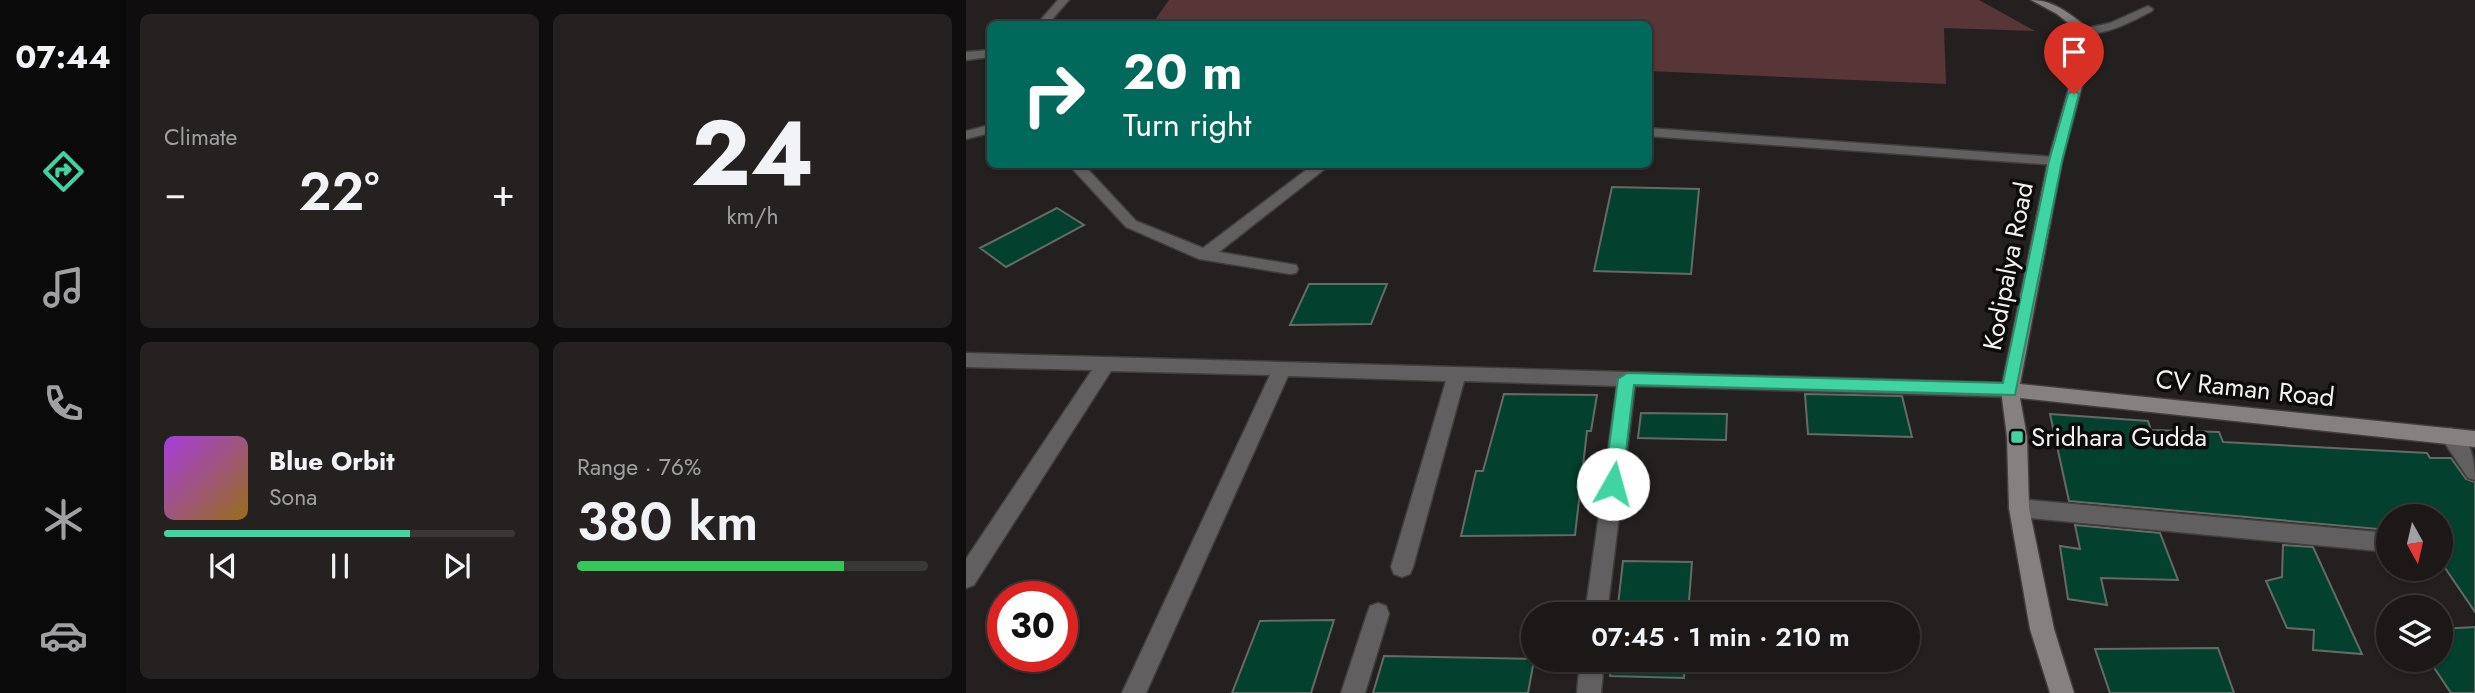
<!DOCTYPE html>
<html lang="en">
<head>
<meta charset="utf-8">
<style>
	:root { --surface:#1c1818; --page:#252121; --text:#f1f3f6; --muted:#a0a0a2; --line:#3a3737; --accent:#40d4a2 }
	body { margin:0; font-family:Jost,sans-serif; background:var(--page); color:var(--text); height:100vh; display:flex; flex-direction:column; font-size:26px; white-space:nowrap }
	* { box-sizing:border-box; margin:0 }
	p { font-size:23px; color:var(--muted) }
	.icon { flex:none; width:38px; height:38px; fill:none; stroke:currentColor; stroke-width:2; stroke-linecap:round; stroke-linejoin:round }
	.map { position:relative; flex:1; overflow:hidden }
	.panel { display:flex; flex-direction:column; gap:14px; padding:14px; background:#0f0d0d; width:840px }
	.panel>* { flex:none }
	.guide { position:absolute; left:21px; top:21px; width:665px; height:147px; border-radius:10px; box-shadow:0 2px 5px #0004,0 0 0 2px var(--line); background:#00695c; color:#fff; overflow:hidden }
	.needle { width:46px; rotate:172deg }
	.tools { position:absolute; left:1410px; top:504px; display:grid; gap:14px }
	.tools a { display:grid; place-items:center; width:77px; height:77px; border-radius:50%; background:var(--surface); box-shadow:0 2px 5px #0004,0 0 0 2px var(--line); font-size:35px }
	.speed { position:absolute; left:21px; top:581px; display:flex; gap:14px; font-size:35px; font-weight:700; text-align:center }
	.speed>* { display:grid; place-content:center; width:91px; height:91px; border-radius:50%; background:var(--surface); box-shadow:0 2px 5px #0004,0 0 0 2px var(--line); line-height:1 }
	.speed .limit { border:10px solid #d22; background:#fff; color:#111 }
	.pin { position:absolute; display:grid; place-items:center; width:60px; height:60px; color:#fff; margin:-72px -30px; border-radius:50% 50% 50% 0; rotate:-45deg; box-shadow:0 0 7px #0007 }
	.pin .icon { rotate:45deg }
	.me { position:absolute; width:77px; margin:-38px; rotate:7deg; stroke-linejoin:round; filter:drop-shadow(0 0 5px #0008) }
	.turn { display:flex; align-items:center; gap:24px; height:147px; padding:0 21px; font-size:32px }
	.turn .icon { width:91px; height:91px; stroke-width:2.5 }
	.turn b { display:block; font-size:49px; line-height:60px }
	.big { font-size:52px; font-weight:600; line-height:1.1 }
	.panel .widget { flex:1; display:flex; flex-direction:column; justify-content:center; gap:10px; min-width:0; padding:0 24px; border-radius:10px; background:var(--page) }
	.panel .dial { align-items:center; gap:0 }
	.dial b { font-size:91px; line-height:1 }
	.song { display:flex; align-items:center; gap:21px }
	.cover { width:84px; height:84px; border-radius:10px; background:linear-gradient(135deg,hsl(280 70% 55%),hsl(40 70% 35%)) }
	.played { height:7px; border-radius:4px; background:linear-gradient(90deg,var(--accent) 70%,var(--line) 70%) }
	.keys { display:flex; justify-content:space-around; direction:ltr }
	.heat { display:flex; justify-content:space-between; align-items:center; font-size:38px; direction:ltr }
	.charge { height:10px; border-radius:5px; background:linear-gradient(90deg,#34c759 76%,var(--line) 0) }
	.panel .tiles { flex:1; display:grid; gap:14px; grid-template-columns:repeat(2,1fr) }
	.trip { position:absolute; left:555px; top:602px; width:399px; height:70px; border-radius:35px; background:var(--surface); box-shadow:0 2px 5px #0004,0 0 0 2px var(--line); font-weight:600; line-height:70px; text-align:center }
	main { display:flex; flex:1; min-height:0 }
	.menu { display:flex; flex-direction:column; width:126px; justify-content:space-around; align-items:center; background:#0b0a0a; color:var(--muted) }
	.menu .icon { width:49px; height:49px }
	.menu .current { color:var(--accent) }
	.menu b { font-size:32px; color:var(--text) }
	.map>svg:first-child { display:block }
	.green { fill:#583537 }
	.building { fill:#03402e; stroke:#656a67; stroke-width:2 }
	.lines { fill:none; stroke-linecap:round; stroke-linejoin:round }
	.lane-casing { stroke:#423d3d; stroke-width:3 }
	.street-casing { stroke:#423d3d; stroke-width:3 }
	.secondary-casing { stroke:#423d3d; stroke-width:3 }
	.lane { fill:#615f5f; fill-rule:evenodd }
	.street { fill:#615f5f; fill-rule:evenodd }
	.secondary { fill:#858181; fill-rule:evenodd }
	.route { fill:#40d4a2; stroke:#2a8a69; stroke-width:2 }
	.poi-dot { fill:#40d4a2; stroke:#0c0a0a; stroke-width:2.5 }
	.labels { text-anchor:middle; stroke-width:7; stroke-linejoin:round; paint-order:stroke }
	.street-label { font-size:26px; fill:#f4f1f1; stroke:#0c0a0a }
	.poi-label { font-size:26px; fill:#f4f1f1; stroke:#0c0a0a; text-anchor:start }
</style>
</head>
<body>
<main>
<nav class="menu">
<b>07:44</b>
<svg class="icon current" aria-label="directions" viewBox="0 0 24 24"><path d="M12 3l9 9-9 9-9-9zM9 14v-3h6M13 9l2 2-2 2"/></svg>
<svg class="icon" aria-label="music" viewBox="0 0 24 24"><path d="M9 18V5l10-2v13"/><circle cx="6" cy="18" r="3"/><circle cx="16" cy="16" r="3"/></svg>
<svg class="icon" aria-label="phone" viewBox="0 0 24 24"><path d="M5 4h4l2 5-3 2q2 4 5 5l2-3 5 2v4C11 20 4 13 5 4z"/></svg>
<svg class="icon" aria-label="climate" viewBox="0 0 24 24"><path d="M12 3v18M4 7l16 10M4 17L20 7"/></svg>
<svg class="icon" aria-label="car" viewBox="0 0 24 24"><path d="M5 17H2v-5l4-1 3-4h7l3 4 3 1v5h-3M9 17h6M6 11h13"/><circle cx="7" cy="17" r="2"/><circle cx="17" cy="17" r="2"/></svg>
</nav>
<section class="panel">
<div class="tiles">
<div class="widget"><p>Climate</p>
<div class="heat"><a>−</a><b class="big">22°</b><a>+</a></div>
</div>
<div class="widget dial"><b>24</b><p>km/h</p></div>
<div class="widget">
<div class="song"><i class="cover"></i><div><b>Blue Orbit</b><p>Sona</p></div></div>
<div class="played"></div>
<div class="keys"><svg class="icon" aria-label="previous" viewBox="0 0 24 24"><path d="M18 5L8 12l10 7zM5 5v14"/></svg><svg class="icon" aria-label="pause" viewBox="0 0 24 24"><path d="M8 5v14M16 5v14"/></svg><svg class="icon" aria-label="next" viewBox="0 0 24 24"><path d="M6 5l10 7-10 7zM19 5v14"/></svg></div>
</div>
<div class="widget"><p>Range · 76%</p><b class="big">380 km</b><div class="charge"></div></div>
</div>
</section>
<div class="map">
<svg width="1509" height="693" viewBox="0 0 1509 693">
	<rect width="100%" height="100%" fill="#252020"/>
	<path class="green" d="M203 0H1013L1069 31 978 28 980 84 683 71 682 24H186Z"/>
	<path class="building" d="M646 187 733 189 725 274 628 271Z
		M91 208 118 225 40 267 14 248Z
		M343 284H421L405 324 324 325Z
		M538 394 631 395 625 431H621L609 535 495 536 510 471H517Z
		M839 394 936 396 946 437 842 434Z
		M675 413 761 414 760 440 672 438Z
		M1084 414 1182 421 1185 430 1253 432 1257 442 1461 453 1464 458H1485L1500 479 1509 482V612L1475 562V516H1423V530L1103 501Z
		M1109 525 1194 533 1212 580 1135 578 1141 605 1102 599 1094 546 1114 549Z
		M1317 545 1347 547 1396 654 1347 650 1348 630 1321 628 1300 581 1316 577Z
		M657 561 726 562 722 614H651Z
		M368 620 345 693H266L294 621Z
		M1509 627V693H1485L1463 660H1475V629Z
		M1252 648 1268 693H1144L1129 649Z
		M418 656 567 659 568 660 562 693H407Z
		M646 660H719L718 678 644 676Z"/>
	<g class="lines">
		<defs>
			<path id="lane" d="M92 0H103L82 24H71Z
				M1182 6 1187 9 1186 11C1169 20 1129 42 1112 30L1144 23Z
				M24 50V57L0 60V52Z
				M24 125V133L0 139V131Z
				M682 128 1089 157 1096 161 1089 165 682 136Z
				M102 164H117L170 221 237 248 348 164H365L253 252 330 265 332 269 330 273 324 274 233 259 160 227Z"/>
			<path id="street" d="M0 353 1044 383 1050 385 1053 390 1050 395 1044 397 669 386 641 614H619L651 386 498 381 447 567 444 574 436 577 428 574 425 567 480 381 322 376 180 693H156L304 375 145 371 8 585 0 588V559L126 370 0 367Z
				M1484 428C1505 435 1509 461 1509 480L1502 478 1474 436 1477 431Z
				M1053 499 1423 533V552L1053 517 1046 514 1043 508 1046 502Z
				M412 603 420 606 423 614 399 693H375L401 614 404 606Z
				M614 660H638L635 693H611Z"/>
			<path id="secondary" d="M1065 0C1088 0 1104 14 1122 28L1126 49 1096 161 1054 384 1509 431V447L1054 398 1061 437 1063 508 1088 629 1108 693H1084L1064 629 1043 508 1041 437 1035 390 1082 161 1114 49 1112 31 1091 14Z"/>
		</defs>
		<use href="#lane" class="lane-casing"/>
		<use href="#street" class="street-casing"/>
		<use href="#secondary" class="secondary-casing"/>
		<use href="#lane" class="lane"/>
		<use href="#street" class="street"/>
		<use href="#secondary" class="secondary"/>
	</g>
	<path class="route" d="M1108 90 1113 94 1096 161 1049 395 668 385 656 484 653 489H640L638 484 652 379 661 373 1037 383 1083 161 1102 94Z"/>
	<rect class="poi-dot" x="1044" y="430" width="14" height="14" rx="3.5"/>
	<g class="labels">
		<g class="street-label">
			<text transform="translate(1042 266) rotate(-79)" y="9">Kodipalya Road</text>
			<text transform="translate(1279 388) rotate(6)" y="9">CV Raman Road</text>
		</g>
		<g class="poi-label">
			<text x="1065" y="446">Sridhara Gudda</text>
		</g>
	</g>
</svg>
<div class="tools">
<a><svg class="needle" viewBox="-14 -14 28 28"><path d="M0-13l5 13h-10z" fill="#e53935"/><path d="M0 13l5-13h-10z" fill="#a0a0a2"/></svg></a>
<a><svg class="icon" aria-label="layers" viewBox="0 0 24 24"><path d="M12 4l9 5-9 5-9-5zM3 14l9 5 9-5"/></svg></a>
</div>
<div class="speed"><div class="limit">30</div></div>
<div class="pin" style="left:1108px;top:94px;background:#d93025"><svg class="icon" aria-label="arrive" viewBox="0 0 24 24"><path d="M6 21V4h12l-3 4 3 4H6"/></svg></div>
<svg class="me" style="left:647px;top:484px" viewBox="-20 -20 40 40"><circle r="19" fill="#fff"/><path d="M0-13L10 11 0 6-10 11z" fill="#40d4a2"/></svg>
<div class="trip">07:45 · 1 min · 210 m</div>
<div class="guide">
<div class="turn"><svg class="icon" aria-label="right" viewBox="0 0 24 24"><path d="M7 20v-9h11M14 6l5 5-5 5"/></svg><div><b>20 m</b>Turn right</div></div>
</div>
</div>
</main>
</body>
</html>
